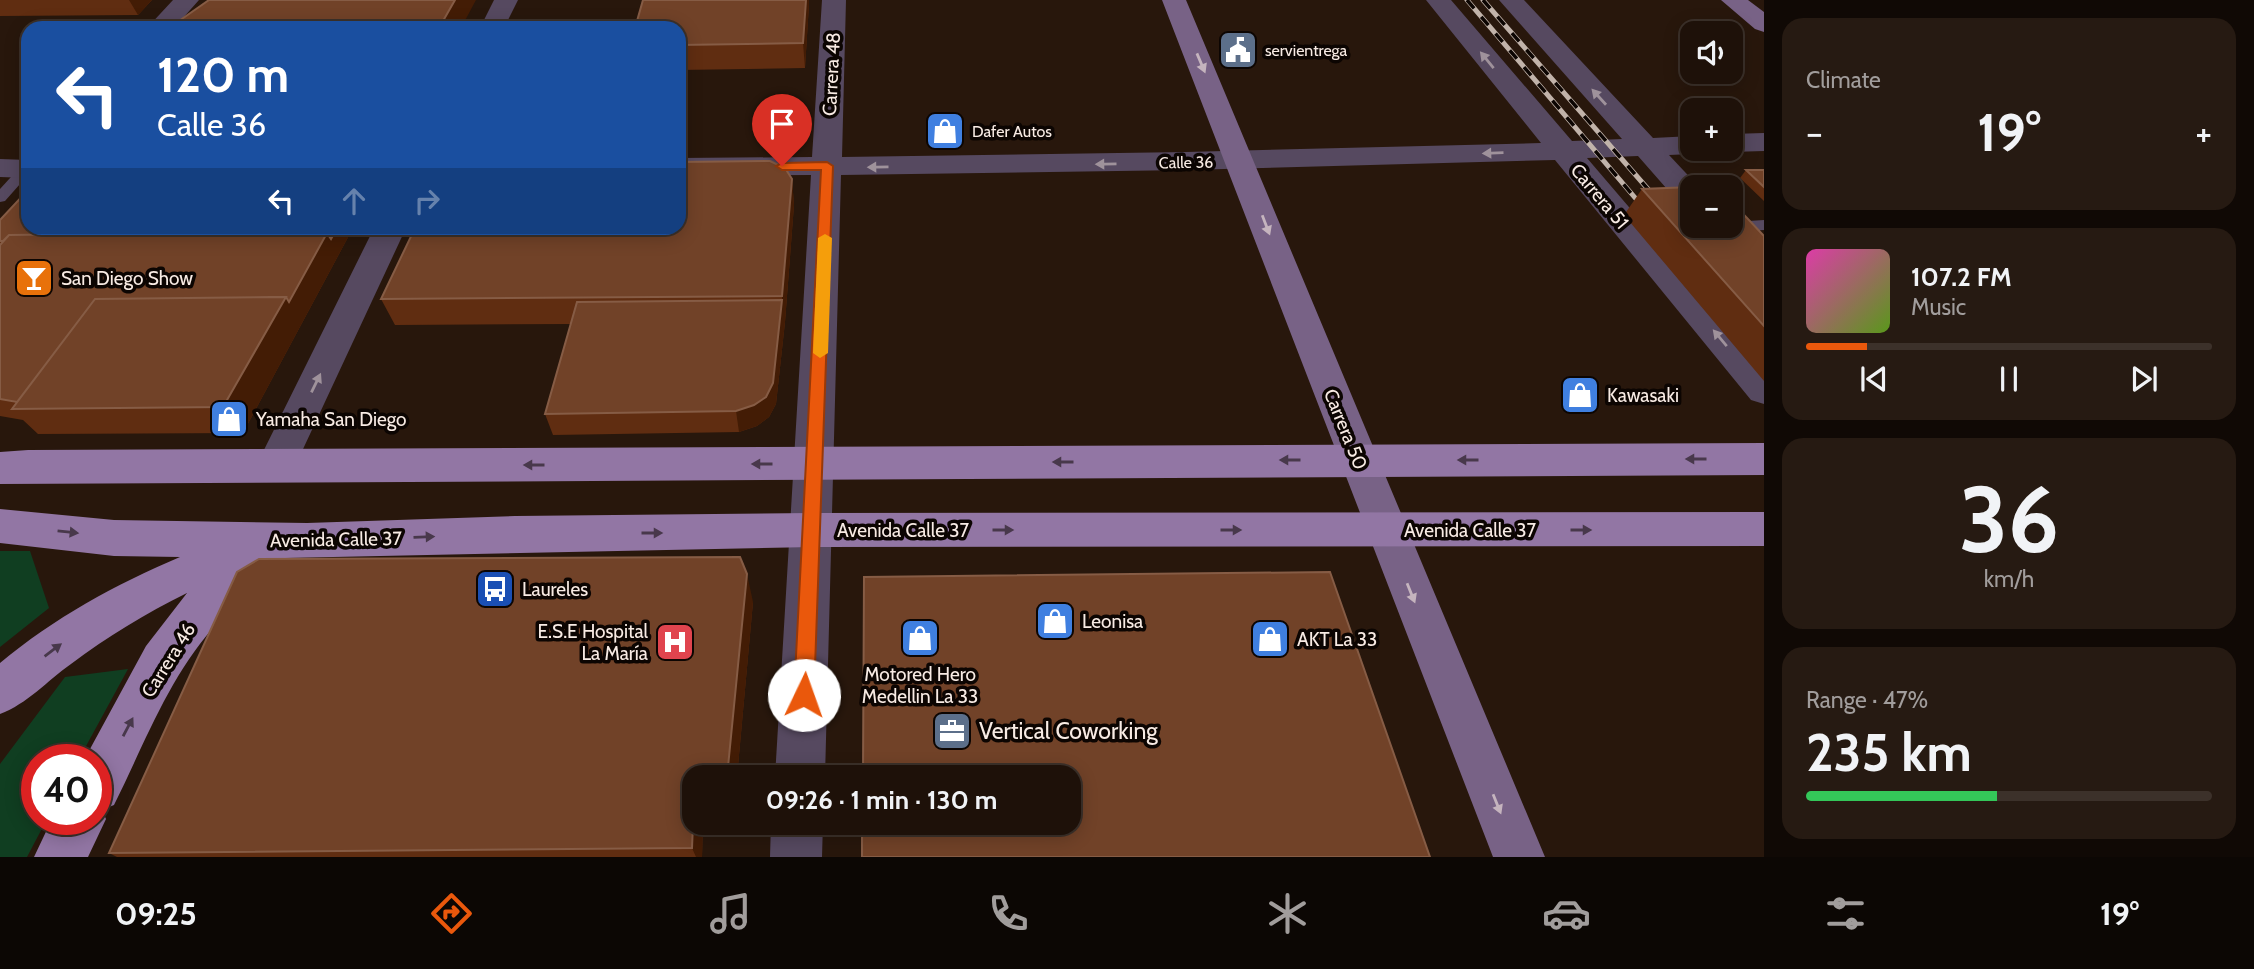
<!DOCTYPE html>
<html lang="en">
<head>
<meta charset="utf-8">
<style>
	:root { --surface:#1e1109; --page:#261a12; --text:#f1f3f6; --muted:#a19d9c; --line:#3c312a; --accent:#ea580c }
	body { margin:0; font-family:Cabin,sans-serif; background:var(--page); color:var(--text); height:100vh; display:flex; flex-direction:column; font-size:26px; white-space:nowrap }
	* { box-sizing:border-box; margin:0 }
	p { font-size:23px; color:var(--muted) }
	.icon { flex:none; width:38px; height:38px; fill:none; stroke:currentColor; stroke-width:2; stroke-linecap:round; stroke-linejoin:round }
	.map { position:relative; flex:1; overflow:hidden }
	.sheet { display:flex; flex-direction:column; gap:18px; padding:18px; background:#100905; width:490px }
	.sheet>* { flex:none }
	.banner { position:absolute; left:21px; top:21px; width:665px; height:214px; border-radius:21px; box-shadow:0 4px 18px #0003,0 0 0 2px var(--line); background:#1a4fa0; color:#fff; overflow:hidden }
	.buttons { position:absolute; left:1680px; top:21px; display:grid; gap:14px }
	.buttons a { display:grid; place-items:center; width:63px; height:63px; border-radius:14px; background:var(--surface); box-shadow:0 4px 18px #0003,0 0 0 2px var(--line); font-size:35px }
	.speed { position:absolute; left:21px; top:744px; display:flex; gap:14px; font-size:35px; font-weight:700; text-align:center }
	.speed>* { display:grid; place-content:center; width:91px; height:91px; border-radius:50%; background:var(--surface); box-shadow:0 4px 18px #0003,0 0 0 2px var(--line); line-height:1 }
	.speed .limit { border:10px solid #d22; background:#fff; color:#111 }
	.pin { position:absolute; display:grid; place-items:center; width:60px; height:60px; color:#fff; margin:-72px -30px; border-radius:50% 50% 50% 0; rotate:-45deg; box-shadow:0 0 7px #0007 }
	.pin .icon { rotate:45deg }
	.me { position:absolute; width:77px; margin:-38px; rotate:3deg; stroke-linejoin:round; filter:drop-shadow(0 0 5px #0008) }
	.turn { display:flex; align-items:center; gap:24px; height:147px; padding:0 21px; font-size:32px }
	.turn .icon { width:91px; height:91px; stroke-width:2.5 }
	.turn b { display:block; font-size:49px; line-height:60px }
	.lanes { display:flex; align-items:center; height:66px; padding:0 21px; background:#0003; justify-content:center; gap:35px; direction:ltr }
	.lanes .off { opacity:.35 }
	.big { font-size:52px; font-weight:700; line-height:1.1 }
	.sheet .widget { flex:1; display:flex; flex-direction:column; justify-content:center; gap:10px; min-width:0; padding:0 24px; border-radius:21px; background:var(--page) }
	.sheet .dial { align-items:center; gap:0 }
	.dial b { font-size:91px; line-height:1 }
	.song { display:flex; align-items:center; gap:21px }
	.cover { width:84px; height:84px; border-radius:10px; background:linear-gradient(135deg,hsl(320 70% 55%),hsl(90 70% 35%)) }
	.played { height:7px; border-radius:4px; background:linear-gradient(90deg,var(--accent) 15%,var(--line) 15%) }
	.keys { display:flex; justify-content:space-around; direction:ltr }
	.heat { display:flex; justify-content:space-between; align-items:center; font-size:38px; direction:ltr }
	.charge { height:10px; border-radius:5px; background:linear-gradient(90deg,#34c759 47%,var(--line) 0) }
	.trip { position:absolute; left:682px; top:765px; width:399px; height:70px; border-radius:21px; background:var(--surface); box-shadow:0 4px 18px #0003,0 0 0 2px var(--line); font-weight:700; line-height:70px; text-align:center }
	.dock { display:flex; height:112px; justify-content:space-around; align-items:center; background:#0c0704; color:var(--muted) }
	.dock .icon { width:49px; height:49px }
	.dock .selected { color:var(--accent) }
	.dock b { font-size:32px; color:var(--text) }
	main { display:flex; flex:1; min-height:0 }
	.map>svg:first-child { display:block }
	.green { fill:#103e21 }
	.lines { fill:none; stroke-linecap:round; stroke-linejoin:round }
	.service { fill:#564960; fill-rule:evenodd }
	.minor { fill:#564960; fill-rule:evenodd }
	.tertiary { fill:#564960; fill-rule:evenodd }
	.secondary { fill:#786286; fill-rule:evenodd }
	.primary { fill:#9276a4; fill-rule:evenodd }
	.rail-casing { stroke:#c1b3aa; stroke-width:5 }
	.rail { stroke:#0c0502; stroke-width:3.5; stroke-dasharray:11; stroke-linecap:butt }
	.wall { fill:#602d11 }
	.shaded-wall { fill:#431c05 }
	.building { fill:#714228; stroke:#865c45; stroke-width:2 }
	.oneway { fill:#9f929b }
	.oneway2 { fill:#c5b4be }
	.oneway3 { fill:#48384b }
	.route { fill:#ea580c; stroke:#983908; stroke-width:2 }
	.slow { fill:#f59e0b }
	.labels { text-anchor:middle; stroke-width:7; stroke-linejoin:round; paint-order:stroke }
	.far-poi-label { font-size:16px; fill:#f8ebe4; stroke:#0c0502; text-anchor:start }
	.far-street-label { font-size:16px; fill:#f8ebe4; stroke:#0c0502 }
	.street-label { font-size:19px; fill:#f8ebe4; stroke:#0c0502 }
	.poi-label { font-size:19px; fill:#f8ebe4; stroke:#0c0502; text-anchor:start }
	.near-poi-label { font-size:23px; fill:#f8ebe4; stroke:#0c0502; text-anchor:start }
</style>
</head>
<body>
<main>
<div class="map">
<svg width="1764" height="857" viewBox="0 0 1764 857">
	<rect width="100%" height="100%" fill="#28170c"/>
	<path class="green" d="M0 551H30L49 608 0 647Z
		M128 669 79 759 37 760V819H47L27 857H0V764L65 677Z"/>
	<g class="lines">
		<path class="service" d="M28 165V175L5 201 0 202V189L21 166Z
			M1764 220V230L1733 232 1726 227 1733 222Z"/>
		<path class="minor" d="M494 0H518L504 28H480Z"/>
		<path class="tertiary" d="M173 0H199L174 28H147Z
			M822 0H846L842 157 1186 152 1541 143 1426 0H1451L1572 141 1622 139 1499 0H1524L1653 138 1692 136V149H1704L1692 154 1669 155 1699 187H1692V208L1681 205 1638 156 1587 158 1764 365V404L1751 400 1555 160 1186 170 841 175 825 777H775L811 175 679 176V158L812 157Z
			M1764 133V151L1731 152 1720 149H1731V134Z
			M0 159 28 160V178L0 177Z
			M374 228H406L290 477 276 482 262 477 256 466Z
			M771 822H823L822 857H770Z"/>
		<path class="secondary" d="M1162 0H1186L1545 857H1493Z
			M1721 0H1748L1764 12V32L1755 29Z"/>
		<path class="primary" d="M1764 443V475L0 484V452L28 450Z
			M0 509 114 520 307 523 515 516 813 513 1764 512V546L813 547 286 558 281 568C257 586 233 605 213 628 168 679 144 745 114 805L102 810 106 819 88 857H34L52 819H96V760H84L146 646 187 593C146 613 107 637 71 664 47 681 27 704 0 714V663C54 618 116 584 180 557L114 556 0 543Z"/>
		<defs>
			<path id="rail" d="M1467 0 1648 213
				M1483 0 1661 204"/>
		</defs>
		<use href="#rail" class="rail-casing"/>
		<use href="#rail" class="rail"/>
	</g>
	<path class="wall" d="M0 0H152L138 15 0 16Z
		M809 4 805 68 679 70V28Z
		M1746 170H1764V201L1740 178Z
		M792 179 794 205 785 322 776 404 769 417 757 426 739 432 553 435 545 414 571 324 395 325 381 299Z
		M1642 189 1764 236V381L1624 215Z
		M0 220 28 228H353L243 433 38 434 23 420 0 416Z
		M753 602 737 777H695V822H703L702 857H117L109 853Z"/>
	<path class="shaded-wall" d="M129 0H152L138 15Z
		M455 0H476L461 28H439Z
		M806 0H809V4L805 68 803 43Z
		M792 179 794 205 785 322 776 404 769 417 757 426 739 432 736 411 782 301V296Z
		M217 228H244L226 255 212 234Z
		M337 228H353L243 433 223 407 286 297 327 233Z
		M747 574 753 602 737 777H727Z
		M694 798 695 800V822H703L702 857H696L692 848Z"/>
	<path class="building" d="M209 0H455L439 28H169Z
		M643 0H806L803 43 679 45V28H635Z
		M770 161 785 168 792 179 782 296 381 299 415 228H679V162Z
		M1746 170H1764V187Z
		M1692 187V226H1731V201L1764 236V326L1642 189Z
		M28 190V228H98L92 234 9 235 3 241H0V220Z
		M98 228H217L212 234 327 233 289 302 286 297 95 299 17 402 0 399V245L9 235 92 234Z
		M225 228H337L331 239 327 233 220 234Z
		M286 297 223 407 12 409 95 299Z
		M782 300 773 383 766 397 754 405 736 411 545 414 577 302Z
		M740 557 747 574 727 777H695L692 848 109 853 237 572 259 559Z
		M1330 572 1430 857H862V822H1069V777H863L864 577Z"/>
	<defs><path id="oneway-solid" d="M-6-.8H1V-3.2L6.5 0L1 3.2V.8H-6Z" transform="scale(1.75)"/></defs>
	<g class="oneway">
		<use href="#oneway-solid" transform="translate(1487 60) rotate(-129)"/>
		<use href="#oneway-solid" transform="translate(1599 97) rotate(-132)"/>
		<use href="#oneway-solid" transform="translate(1493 153) rotate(178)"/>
		<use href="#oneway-solid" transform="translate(1106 164) rotate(179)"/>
		<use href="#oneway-solid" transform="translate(878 167) rotate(179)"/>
		<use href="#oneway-solid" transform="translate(1720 338) rotate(-130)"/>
		<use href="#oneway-solid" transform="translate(316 383) rotate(-64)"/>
	</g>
	<g class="oneway2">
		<use href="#oneway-solid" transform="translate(1201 63) rotate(67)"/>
		<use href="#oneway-solid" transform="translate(1266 225) rotate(69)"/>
		<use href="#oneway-solid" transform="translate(1411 593) rotate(68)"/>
		<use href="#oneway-solid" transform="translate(1497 804) rotate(68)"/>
	</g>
	<g class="oneway3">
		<use href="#oneway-solid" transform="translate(1696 459) rotate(180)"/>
		<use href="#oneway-solid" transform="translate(1290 460) rotate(180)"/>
		<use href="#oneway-solid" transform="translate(1468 460) rotate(180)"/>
		<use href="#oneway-solid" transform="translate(1063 462) rotate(180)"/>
		<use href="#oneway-solid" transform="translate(762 464) rotate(180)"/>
		<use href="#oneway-solid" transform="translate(534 465) rotate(180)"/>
		<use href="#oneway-solid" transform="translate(1003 530)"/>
		<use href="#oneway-solid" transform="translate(1231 530)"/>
		<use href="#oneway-solid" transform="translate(1581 530)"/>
		<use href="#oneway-solid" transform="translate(68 532) rotate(6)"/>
		<use href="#oneway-solid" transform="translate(652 533)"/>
		<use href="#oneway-solid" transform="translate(424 537) rotate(-2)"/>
		<use href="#oneway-solid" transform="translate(53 650) rotate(-37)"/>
		<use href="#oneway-solid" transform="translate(128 727) rotate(-62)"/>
	</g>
	<path class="route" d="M827 162 833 166 814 695 811 702 804 704 797 702 794 695 821 170H782L776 166 782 163Z"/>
	<path class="slow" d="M825 234 832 238 828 353 820 358 813 353 818 238Z"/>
	<defs>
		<symbol id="civic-square" viewBox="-11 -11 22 22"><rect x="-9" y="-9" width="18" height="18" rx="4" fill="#5c6f8a" stroke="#0c0502"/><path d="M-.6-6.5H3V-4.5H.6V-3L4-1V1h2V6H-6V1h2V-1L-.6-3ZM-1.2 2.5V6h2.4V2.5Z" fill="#fff"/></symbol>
		<symbol id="shop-square" viewBox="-11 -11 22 22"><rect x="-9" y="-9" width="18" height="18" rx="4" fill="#3f7fe0" stroke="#0c0502"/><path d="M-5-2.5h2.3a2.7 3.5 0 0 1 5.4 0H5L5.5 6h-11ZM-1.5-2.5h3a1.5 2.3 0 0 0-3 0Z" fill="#fff"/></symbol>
		<symbol id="bar-square" viewBox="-11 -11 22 22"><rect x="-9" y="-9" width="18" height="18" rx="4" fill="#e8710a" stroke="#0c0502"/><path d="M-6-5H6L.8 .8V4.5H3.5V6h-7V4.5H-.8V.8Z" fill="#fff"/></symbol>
		<symbol id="bus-square" viewBox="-11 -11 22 22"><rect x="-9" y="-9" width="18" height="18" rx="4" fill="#1a4fb4" stroke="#0c0502"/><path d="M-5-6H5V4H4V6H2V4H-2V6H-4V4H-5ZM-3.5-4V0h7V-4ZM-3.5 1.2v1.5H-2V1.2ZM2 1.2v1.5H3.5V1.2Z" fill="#fff"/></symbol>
		<symbol id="hospital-square" viewBox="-11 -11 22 22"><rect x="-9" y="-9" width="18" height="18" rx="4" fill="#e0444e" stroke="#0c0502"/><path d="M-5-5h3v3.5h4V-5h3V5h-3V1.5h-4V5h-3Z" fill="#fff"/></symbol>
		<symbol id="office-square" viewBox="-11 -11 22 22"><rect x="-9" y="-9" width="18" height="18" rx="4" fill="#5c6f8a" stroke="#0c0502"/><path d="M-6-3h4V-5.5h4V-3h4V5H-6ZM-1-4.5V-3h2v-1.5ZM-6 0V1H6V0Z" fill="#fff"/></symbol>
	</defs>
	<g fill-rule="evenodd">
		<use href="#civic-square" x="1216" y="28" width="44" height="44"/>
		<use href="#shop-square" x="923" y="109" width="44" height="44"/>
		<use href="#bar-square" x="12" y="256" width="44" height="44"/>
		<use href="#shop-square" x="1558" y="373" width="44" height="44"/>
		<use href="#shop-square" x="207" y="397" width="44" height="44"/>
		<use href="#bus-square" x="473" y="567" width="44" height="44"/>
		<use href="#shop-square" x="1033" y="599" width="44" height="44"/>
		<use href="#shop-square" x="898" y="616" width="44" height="44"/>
		<use href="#shop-square" x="1248" y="617" width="44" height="44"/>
		<use href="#hospital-square" x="653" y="620" width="44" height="44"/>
		<use href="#office-square" x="930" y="709" width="44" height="44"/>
	</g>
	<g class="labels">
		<g class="far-poi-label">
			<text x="1265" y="56">servientrega</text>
			<text x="972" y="137">Dafer Autos</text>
		</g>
		<g class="far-street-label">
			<text transform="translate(1186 162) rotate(-1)" y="6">Calle 36</text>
		</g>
		<g class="street-label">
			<text transform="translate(831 74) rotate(-87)" y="7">Carrera 48</text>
			<text transform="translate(1600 196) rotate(50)" y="7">Carrera 51</text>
			<text transform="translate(1346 429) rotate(68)" y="7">Carrera 50</text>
			<text x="903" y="537">Avenida Calle 37</text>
			<text x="1470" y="537">Avenida Calle 37</text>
			<text transform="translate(336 539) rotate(-1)" y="7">Avenida Calle 37</text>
			<text transform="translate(168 660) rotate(-58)" y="7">Carrera 46</text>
		</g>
		<g class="poi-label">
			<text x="61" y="285">San Diego Show</text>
			<text x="1607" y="402">Kawasaki</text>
			<text x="256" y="426">Yamaha San Diego</text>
			<text x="522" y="596">Laureles</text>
			<text x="1082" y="628">Leonisa</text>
			<text x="648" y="638" text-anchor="end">E.S.E Hospital<tspan x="648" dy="22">La María</tspan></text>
			<text x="1297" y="646">AKT La 33</text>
			<text x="920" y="681" text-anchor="middle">Motored Hero<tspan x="920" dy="22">Medellin La 33</tspan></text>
		</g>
		<g class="near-poi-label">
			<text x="979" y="739">Vertical Coworking</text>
		</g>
	</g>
</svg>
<div class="buttons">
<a><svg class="icon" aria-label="sound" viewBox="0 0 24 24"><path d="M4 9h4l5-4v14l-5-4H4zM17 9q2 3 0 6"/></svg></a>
<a>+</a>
<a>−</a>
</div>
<div class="speed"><div class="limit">40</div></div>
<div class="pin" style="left:782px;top:166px;background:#d93025"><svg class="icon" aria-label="arrive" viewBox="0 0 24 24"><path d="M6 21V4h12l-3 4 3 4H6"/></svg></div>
<svg class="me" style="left:804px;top:695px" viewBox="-20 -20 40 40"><circle r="19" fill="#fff"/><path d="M0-13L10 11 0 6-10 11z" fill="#ea580c"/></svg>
<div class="trip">09:26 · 1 min · 130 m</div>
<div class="banner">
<div class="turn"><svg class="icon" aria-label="left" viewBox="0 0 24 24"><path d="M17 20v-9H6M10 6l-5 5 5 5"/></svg><div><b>120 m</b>Calle 36</div></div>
<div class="lanes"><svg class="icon" aria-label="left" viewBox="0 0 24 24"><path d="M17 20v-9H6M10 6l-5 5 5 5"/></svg><svg class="icon off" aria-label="ahead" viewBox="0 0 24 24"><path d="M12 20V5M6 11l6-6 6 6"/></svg><svg class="icon off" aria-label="right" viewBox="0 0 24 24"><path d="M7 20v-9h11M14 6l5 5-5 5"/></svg></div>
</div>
</div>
<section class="sheet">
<div class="widget"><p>Climate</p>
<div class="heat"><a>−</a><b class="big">19°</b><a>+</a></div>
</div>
<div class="widget">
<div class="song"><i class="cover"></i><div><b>107.2 FM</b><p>Music</p></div></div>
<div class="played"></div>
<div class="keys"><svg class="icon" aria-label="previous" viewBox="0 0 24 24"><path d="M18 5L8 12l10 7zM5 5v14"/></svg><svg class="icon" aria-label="pause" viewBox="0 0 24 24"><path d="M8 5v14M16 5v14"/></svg><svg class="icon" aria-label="next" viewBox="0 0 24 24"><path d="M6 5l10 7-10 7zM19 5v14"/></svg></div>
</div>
<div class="widget dial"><b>36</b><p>km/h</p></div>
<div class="widget"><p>Range · 47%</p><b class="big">235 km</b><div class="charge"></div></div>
</section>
</main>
<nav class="dock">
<b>09:25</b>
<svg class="icon selected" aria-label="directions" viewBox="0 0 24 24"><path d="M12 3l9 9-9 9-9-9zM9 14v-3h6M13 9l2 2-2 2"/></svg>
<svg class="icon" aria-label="music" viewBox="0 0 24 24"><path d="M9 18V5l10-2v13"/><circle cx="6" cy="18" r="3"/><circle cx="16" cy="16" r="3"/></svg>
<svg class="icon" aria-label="phone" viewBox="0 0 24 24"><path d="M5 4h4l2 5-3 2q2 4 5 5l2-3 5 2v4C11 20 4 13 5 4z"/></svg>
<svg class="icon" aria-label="climate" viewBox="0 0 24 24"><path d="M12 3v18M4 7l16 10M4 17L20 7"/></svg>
<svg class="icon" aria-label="car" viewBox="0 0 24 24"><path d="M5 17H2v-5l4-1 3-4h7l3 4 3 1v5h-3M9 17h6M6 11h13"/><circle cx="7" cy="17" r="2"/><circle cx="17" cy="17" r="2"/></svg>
<svg class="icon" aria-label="filters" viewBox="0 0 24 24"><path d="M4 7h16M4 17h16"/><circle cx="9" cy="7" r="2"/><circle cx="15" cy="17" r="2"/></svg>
<b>19°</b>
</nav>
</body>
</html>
